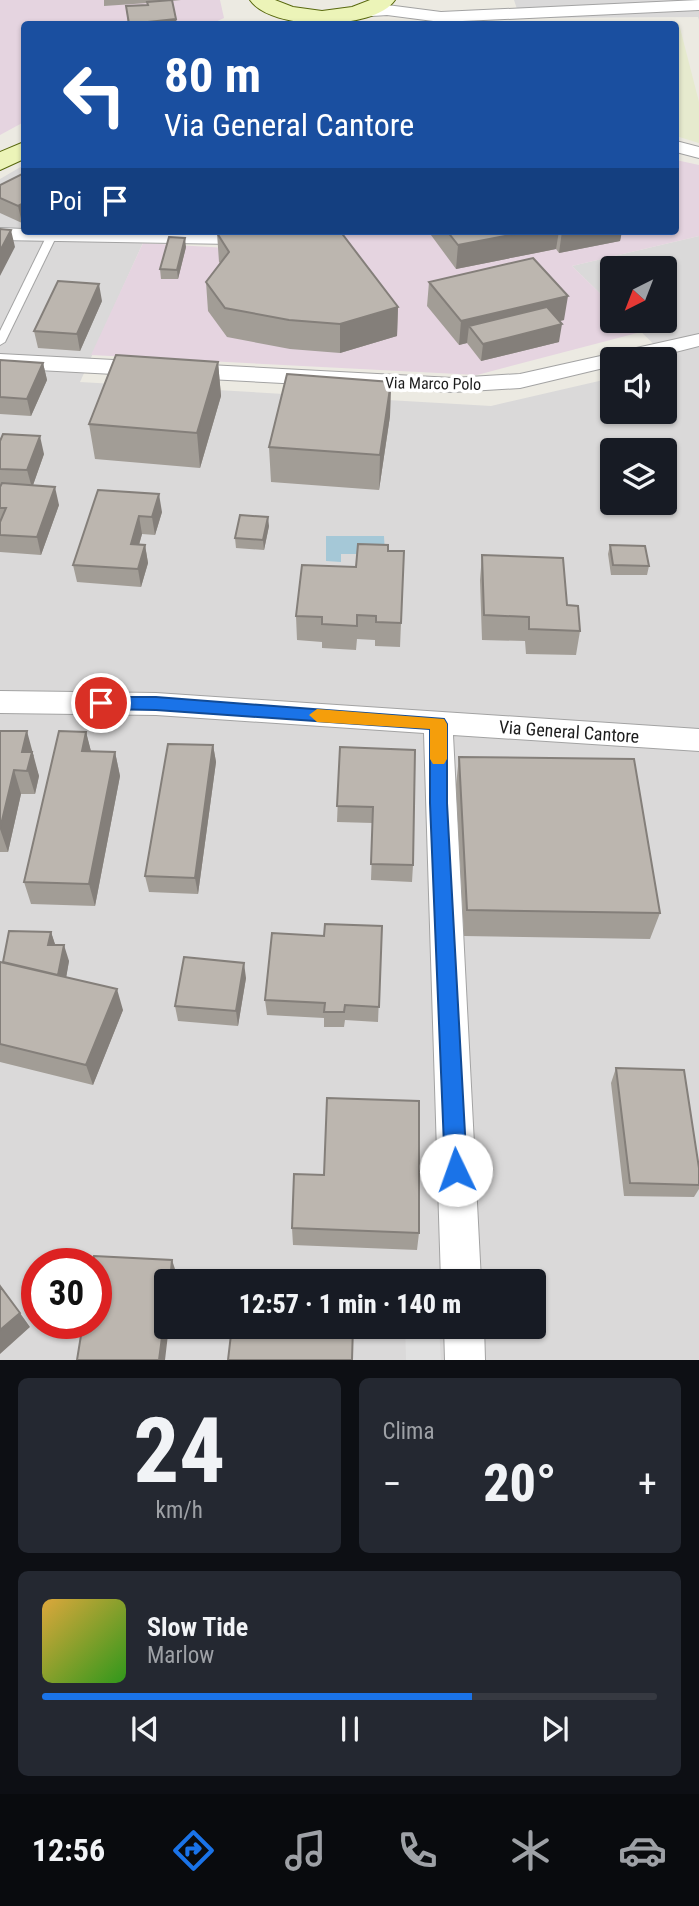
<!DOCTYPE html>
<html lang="it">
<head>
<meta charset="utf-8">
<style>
	:root { --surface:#171b24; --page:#242831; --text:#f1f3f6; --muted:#9ea1a6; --line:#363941; --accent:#1a73e8 }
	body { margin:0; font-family:"Roboto Condensed",sans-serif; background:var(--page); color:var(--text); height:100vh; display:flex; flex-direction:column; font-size:26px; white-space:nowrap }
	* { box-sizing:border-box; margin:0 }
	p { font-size:23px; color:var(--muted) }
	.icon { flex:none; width:38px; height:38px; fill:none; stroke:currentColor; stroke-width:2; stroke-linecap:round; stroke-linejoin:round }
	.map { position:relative; height:1360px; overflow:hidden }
	.panel { display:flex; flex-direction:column; gap:18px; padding:18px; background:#0d0f14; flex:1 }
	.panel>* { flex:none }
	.guide { position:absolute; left:21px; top:21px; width:658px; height:214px; border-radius:7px; box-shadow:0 2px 5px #0004; background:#1a4fa0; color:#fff; overflow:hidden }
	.needle { width:46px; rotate:222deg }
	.fabs { position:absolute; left:600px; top:256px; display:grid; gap:14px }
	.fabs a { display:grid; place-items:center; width:77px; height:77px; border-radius:7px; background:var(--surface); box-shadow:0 2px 5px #0004; font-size:35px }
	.speed { position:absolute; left:21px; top:1248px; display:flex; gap:14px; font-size:35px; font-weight:700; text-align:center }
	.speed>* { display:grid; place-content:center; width:91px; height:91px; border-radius:50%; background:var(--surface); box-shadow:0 2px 5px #0004; line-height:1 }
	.speed .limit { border:10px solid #d22; background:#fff; color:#111 }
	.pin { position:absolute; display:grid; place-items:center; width:60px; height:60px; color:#fff; margin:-30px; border:4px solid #fff; border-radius:50%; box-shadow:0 2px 7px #0007 }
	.me { position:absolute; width:77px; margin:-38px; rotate:357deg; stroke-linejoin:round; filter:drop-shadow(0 0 5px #0008) }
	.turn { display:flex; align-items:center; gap:24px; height:147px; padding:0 28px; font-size:32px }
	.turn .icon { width:91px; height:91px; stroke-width:2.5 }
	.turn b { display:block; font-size:49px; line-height:60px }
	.then { display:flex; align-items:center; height:66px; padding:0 28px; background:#0003; gap:14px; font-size:26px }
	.big { font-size:52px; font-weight:800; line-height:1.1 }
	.panel .card { flex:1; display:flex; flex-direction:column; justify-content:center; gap:10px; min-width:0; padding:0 24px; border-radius:10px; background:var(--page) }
	.panel .dial { align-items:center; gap:0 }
	.dial b { font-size:91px; line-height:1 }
	.song { display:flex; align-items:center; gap:21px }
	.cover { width:84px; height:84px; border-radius:10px; background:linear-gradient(135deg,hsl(40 70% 55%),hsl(110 70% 35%)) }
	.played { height:7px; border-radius:4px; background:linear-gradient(90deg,var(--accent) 70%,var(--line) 70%) }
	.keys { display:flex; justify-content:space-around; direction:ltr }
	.heat { display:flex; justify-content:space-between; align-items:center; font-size:38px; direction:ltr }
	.panel .tiles { flex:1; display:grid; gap:18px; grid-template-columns:1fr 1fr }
	.card:last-child { grid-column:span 2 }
	.trip { position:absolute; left:154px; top:1269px; width:392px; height:70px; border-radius:7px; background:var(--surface); box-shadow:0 2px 5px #0004; font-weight:800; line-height:70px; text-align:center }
	.menu { display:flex; height:112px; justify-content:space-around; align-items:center; background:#090b0e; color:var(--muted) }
	.menu .icon { width:49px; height:49px }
	.menu .current { color:var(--accent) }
	.menu b { font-size:32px; color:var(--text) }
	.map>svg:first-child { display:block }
	.residential { fill:#dad9d9; fill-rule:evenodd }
	.industrial { fill:#e5d4e0 }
	.farmland { fill:#e6eace }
	.parking { fill:#e0e0e0 }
	.water { fill:#a5c8d7 }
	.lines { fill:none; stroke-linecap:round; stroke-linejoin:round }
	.service-casing { stroke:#a3a3a3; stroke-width:2 }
	.minor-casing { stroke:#a3a3a3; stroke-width:2 }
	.secondary-casing { stroke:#58680d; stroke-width:2 }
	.service { fill:#fff; fill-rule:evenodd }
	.minor { fill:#fff; fill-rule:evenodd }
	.secondary { fill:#ecf4b8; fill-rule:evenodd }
	.wall { fill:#a29d96 }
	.shaded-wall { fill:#847f7a }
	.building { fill:#bcb6af; stroke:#847f7a; stroke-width:2 }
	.route { fill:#1a73e8; stroke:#114b97; stroke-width:2 }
	.slow { fill:#f59e0b }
	.labels { text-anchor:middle; stroke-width:7; stroke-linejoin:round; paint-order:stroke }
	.far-street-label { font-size:16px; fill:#1c1c1c; stroke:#fff }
	.street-label { font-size:18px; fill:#1c1c1c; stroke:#fff }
</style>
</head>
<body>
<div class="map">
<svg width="699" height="1360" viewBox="0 0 699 1360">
	<rect width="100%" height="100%" fill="#eceae2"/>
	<path class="residential" d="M514 0H699V20L698 17 520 18Z
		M24 165V231L146 236 80 382 491 406 612 378V411H665V365L673 363 629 320H665V268H612V305L572 266 699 236V1360H0V179ZM612 450H665V502H612ZM37 1264H96V1323H37ZM166 1281H534V1326H166Z"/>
	<path class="industrial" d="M0 0H220L224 18 211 24H24V122L0 135Z
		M676 160 699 165V236L572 266 612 305V320H629L641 332 477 375 91 355 143 243 261 250 330 231H676Z"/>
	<path class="farmland" d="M666 24H679L699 102V143L676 136V24Z"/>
	<path class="parking" d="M405 1327H439L441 1360H406Z"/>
	<path class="water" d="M326 536H384L385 554H341V562L326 561Z"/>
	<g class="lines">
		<defs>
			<path id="service" d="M49 231 58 233 5 342 0 345V331Z"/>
			<path id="minor" d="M699 0V10L441 22 387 15 358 17 350 12 358 7 387 5 441 12Z
				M676 141 699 147V158L676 152Z
				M0 228 24 229V231H310L307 235 258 244H232L0 240Z
				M699 334V346L648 359H612V366L520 388 453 392 0 368V354L453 378 520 374Z
				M0 691 156 693 699 729V751L453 735 481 1281H441L424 733 156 715 0 713Z
				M444 1326H484L485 1360H445Z"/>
			<path id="secondary" d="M250 0H275L293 7 322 11 352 7 370 0H395C374 31 271 31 250 0Z
				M24 142V159L0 170V152Z"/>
		</defs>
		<use href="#service" class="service-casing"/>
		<use href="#minor" class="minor-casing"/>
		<use href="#secondary" class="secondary-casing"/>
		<use href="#service" class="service"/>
		<use href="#minor" class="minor"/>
		<use href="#secondary" class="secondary"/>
	</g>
	<path class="wall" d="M104 0H181L172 1 177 24H128L126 6 148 5V3L104 6Z
		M24 173 22 223 0 213V185Z
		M428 231H622L620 241 559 253 556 249 456 269Z
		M217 233 398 307 397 336 340 353 290 349 227 337 208 311 206 282 220 263 219 262Z
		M186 247 178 279H161L160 269Z
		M429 282 564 320 559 321V342L481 361 467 343 459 345 427 306Z
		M102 301 80 351 38 348 34 331Z
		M0 360 43 363 47 380 31 416 0 414Z
		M218 362 221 396 200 468 95 459 89 424Z
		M391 382 390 416 379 490 271 482 269 447Z
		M0 441 44 454 33 485 59 505 41 555 0 552Z
		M98 490 162 512 155 535 142 534 139 545H145L148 563 141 587 77 582 73 565Z
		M269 526 264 550 236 548 235 538Z
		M610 545 649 566 647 575H611L608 554Z
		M388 551H404L400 647 375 646V640L357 639 356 650 322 648V642L297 640 296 616 356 567Z
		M482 555 567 605 580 631 576 655 526 654 525 641 482 640 480 580Z
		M0 731 34 755 33 758 39 776 35 794H21L8 852H0Z
		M86 732 91 752H115L120 776 95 906 31 904 24 882Z
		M213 745 216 762 198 894 149 892 145 876Z
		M340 747 413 865 412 882 371 880 373 823 337 822Z
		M459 757 660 913 650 939 464 936 456 785Z
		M382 926 378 1022 345 1020 344 1027H324V1018L267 1015 265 1000 324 936Z
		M51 932 55 945 69 961 66 977 123 1010 93 1085 0 1062V962H3Z
		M246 978 238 1026 178 1021 175 1006Z
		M616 1068 699 1168V1189L694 1197 624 1196 611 1083Z
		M292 1228 419 1233 417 1250 293 1245Z"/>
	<path class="shaded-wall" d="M176 19 177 24H134Z
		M24 203V222L22 223 18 206Z
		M11 230 15 247 0 276V251Z
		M531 231H559L556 249 456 269 458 245Z
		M562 231H622L620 241 559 253Z
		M185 238 186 247 178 279 177 270Z
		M99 284 102 301 80 351 77 334Z
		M568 296 564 320 480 340 469 326 467 343 459 345 461 321Z
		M398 307 397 336 340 353V324Z
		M562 324 559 342 481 361 483 344Z
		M218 362 221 396 200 468 197 433Z
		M43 363 47 380 31 416 27 399Z
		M391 382 390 416 379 490 380 455Z
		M40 436 44 454 32 488 27 470Z
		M55 487 59 505 41 555 37 537Z
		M159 494 162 512 155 535 152 517Z
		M139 516 142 534 134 562 131 544Z
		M268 517 269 526 264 550 263 540Z
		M145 545 148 563 141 587 138 569Z
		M27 731 39 776 35 794 22 752Z
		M86 732 92 755 82 751Z
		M213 745 216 762 198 894 195 878Z
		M115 752 120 776 95 906 89 884Z
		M14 770 21 794 8 852 0 829Z
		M51 932 56 947 48 945Z
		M64 945 69 961 63 996 57 980Z
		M244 963 246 978 238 1026 236 1011Z
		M117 989 123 1010 93 1085 86 1065Z
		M172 1260 176 1272 175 1281H170Z
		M166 1307V1326H169L165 1360H159Z
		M20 1313 30 1327 0 1354V1330Z"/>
	<path class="building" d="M172 0 176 19 129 24 126 6 148 5 147 2Z
		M24 173V203L18 206 0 198V185Z
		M0 229 11 230 0 251Z
		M227 231H340L398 307 340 324 289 320 225 308 206 282 229 252 217 233Z
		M447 231H531L458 245Z
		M169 237 185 238 177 270 160 269Z
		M533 258 568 296 461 321 429 282Z
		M58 281 99 284 77 334 34 331Z
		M547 307 562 324 483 344 469 326Z
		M116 355 218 362 197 433 89 424Z
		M0 360 43 363 27 399 0 397Z
		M287 374 391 382 380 455 269 447Z
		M3 434 40 436 27 470 0 469V441Z
		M2 483 55 487 37 537 0 535V522L6 508H0V487Z
		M98 490 159 494 152 517 139 516 131 544 145 545 138 569 73 565Z
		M240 515 268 517 263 540 235 538Z
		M358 544 388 545V551H404L401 623 376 622V616L357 615V626L322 624V617L296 616 302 565 356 567Z
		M610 545 645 546 649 566 613 565Z
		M482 555 563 558 567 605 578 606 580 631 529 629V617L484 615Z
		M0 731H27L22 752H32L27 771 14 770 0 829Z
		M59 731 86 732 82 751 115 752 89 884 24 882Z
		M168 744 213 745 195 878 145 876Z
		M340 747 415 750 413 865 371 864 373 807 337 806Z
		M459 757 634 759 660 913 467 910Z
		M325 924 382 926 379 1007 345 1005 344 1012H324L325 1003 265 1000 272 933 324 936Z
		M9 931 51 932 48 945H64L58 975 3 962Z
		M184 957 244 963 236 1011 175 1006Z
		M0 962 117 989 86 1065 0 1044Z
		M616 1068 684 1070 699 1168V1185L630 1183Z
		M327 1098 419 1101V1233L292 1228 294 1174 324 1175Z
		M94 1256 172 1260 170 1281H166V1307L159 1360H77L83 1323H96V1264H93Z
		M0 1286 20 1313 0 1330Z
		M232 1326H353L352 1360H228Z"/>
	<path class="route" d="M101 697H156L444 719 447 724V803L467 1170 464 1177 456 1180 449 1177 445 1170 430 803V729L156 710 101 709 93 703Z"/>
	<path class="slow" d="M317 709 444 719 447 724V759L444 764H433L430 759V729L317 722 309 715Z"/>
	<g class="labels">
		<g class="far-street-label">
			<text transform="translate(433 383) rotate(1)" y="6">Via Marco Polo</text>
		</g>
		<g class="street-label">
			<text transform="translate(569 732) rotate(4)" y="6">Via General Cantore</text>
		</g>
	</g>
</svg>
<div class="fabs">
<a><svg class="needle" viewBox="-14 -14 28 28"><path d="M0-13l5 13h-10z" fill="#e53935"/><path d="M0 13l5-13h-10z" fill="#9ea1a6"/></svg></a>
<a><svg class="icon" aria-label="sound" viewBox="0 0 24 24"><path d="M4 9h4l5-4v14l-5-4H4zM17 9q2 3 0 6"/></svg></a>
<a><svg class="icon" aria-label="layers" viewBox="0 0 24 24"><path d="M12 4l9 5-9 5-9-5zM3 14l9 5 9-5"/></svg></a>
</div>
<div class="speed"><div class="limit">30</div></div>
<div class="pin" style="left:101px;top:703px;background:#d93025"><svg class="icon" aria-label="arrive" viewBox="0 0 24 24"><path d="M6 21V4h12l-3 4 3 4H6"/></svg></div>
<svg class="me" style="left:456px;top:1170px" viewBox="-20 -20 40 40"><circle r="19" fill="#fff"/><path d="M0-13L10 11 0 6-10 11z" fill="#1a73e8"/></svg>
<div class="trip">12:57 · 1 min · 140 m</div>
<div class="guide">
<div class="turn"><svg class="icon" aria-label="left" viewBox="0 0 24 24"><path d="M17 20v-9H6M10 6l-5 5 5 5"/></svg><div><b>80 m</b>Via General Cantore</div></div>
<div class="then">Poi<svg class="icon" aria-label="arrive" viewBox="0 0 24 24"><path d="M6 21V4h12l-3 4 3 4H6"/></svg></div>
</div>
</div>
<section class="panel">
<div class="tiles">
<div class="card dial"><b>24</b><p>km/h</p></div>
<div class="card"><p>Clima</p>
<div class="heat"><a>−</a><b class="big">20°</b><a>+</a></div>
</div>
<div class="card">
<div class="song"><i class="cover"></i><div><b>Slow Tide</b><p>Marlow</p></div></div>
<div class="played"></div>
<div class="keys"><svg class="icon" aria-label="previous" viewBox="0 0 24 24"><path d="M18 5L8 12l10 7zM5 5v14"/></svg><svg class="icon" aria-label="pause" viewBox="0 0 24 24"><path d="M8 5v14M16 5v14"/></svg><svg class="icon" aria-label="next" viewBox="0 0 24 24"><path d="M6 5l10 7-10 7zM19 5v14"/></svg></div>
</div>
</div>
</section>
<nav class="menu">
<b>12:56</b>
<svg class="icon current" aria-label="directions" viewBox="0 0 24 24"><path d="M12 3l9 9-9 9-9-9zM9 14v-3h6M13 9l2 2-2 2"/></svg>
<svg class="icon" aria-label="music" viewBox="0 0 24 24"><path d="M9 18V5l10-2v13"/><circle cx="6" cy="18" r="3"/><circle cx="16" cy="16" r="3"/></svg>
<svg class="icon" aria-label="phone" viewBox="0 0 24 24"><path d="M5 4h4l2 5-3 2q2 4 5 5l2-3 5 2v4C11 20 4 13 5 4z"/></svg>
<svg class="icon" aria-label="climate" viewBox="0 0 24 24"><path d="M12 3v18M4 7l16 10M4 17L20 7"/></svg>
<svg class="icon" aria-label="car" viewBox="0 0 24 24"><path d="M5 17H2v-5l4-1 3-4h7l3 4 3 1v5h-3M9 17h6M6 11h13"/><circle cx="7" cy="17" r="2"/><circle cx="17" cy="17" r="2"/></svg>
</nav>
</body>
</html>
